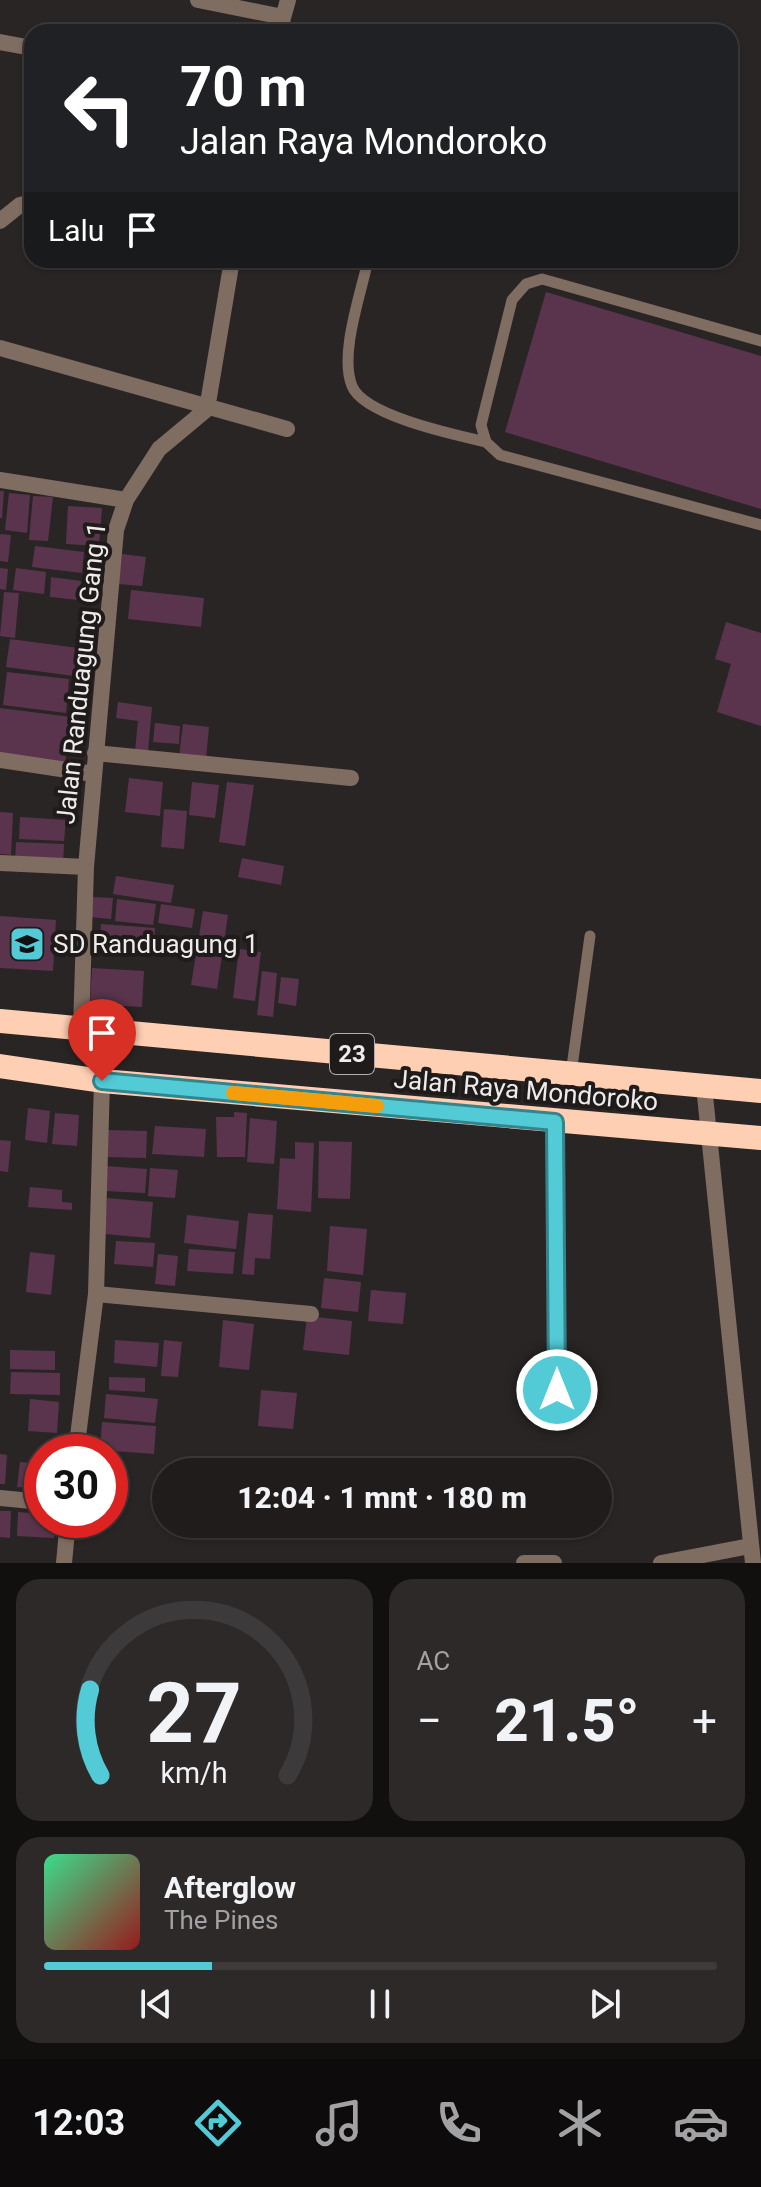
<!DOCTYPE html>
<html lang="id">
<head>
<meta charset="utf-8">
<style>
	:root { --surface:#201c1c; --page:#2d2929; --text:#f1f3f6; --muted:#a2a1a3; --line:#3d3a3b; --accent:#52cbd7 }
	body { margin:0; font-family:Roboto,sans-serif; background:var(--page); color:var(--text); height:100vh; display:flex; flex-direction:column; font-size:30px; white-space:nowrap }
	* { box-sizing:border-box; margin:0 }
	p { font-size:26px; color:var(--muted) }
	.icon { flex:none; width:44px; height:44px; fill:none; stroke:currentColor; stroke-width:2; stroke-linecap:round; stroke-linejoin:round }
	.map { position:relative; height:1563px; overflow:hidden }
	.sheet { display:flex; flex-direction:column; gap:16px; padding:16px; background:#120f0f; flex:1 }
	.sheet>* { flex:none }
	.banner { position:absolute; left:24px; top:24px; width:714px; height:244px; border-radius:24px; box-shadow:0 2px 6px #0004,0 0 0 2px var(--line); background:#202124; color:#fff; overflow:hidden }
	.speed { position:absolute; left:24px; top:1434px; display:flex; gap:16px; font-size:40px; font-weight:700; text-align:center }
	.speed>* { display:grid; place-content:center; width:104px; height:104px; border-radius:50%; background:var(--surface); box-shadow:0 2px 6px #0004,0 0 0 2px var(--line); line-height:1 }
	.speed .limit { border:12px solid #d22; background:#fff; color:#111 }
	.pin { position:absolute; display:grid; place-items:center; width:68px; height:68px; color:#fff; margin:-82px -34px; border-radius:50% 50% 50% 0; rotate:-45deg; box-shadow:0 0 8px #0007 }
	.pin .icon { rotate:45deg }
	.me { position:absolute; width:88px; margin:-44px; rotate:0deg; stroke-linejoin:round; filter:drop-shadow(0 0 6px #0008) }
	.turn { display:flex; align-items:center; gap:28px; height:168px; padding:0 24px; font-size:36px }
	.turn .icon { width:104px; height:104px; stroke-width:2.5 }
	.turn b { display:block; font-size:56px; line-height:68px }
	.then { display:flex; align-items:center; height:76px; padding:0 24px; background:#0003; gap:16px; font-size:30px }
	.big { font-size:60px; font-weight:800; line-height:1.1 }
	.sheet .tile { flex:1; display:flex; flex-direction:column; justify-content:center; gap:12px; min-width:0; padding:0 28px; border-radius:24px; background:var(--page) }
	.sheet .dial { align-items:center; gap:0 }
	.dial svg { height:208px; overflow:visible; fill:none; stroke:var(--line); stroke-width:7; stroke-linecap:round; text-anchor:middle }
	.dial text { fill:var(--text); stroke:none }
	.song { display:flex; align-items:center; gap:24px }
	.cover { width:96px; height:96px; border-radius:12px; background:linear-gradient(135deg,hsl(150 70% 55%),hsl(0 70% 35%)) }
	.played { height:8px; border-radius:4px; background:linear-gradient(90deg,var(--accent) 25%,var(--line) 25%) }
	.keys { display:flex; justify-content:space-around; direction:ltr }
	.heat { display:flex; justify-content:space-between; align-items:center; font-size:44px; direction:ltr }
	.sheet .tiles { flex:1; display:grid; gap:16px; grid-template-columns:1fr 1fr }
	.tile:last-child { grid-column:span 2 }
	.trip { position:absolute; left:152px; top:1458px; width:460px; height:80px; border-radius:40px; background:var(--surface); box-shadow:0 2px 6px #0004,0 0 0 2px var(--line); font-weight:800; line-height:80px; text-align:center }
	.menu { display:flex; height:128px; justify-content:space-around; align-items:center; background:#0d0b0b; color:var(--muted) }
	.menu .icon { width:56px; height:56px }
	.menu .current { color:var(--accent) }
	.menu b { font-size:36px; color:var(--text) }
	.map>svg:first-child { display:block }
	.building { fill:#5a344c }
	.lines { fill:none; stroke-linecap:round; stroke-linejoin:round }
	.lane { stroke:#806d61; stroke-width:11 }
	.street { stroke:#806d61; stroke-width:16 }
	.highway { stroke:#ffcfb3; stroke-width:24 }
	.route-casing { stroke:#35848c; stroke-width:20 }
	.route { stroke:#52cbd7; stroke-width:14 }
	.slow { stroke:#f59e0b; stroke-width:14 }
	.labels { text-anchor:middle; stroke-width:8; stroke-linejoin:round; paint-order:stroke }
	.shield { fill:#201b1b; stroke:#b1adad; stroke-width:2 }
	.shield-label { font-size:24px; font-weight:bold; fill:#efebeb }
	.street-label { font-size:26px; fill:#efebeb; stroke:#201b1b }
	.poi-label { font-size:26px; fill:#efebeb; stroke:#201b1b; text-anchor:start }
</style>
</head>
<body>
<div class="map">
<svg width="761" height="1563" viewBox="0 0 761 1563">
	<rect width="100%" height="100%" fill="#2a2525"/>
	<path class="building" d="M546 292 761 356V509L505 432Z
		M0 491H4L2 518H0Z
		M9 493 30 495 27 533 5 530Z
		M33 496 53 497 48 541 29 540Z
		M68 506 102 508 99 546 66 544Z
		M0 534 11 535 8 562 0 561Z
		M35 546 84 552 82 573 32 567Z
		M122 554 146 557 142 586 118 584Z
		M0 568 8 569 6 590 0 589Z
		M16 568 46 572 44 594 13 590Z
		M51 577 81 581 79 600 50 597Z
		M131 590 204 598 201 627 128 619Z
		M4 592 19 593 15 638 0 636Z
		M726 622 761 633V726L717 712 731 664 715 659Z
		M10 639 78 648 74 676 6 667Z
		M7 672 69 679 66 713 3 705Z
		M118 702 152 707 148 752 135 751 138 721 116 718Z
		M0 708 71 717 65 763 0 754Z
		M155 723 180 726 179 744 153 742Z
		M183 724 209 727 206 759 179 757Z
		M129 778 163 782 160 816 125 812Z
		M192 782 219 785 215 818 189 815Z
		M227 782 254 785 245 846 219 842Z
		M164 809 187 811 184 849 161 847Z
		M0 812 13 813 11 855 0 854Z
		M20 817 66 820 64 841 19 839Z
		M16 842 64 844 63 864 15 862Z
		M242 858 284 866 281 885 238 877Z
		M116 876 174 885 171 903 113 894Z
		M92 897 113 898 111 919 90 917Z
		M117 899 156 904 153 925 115 921Z
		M161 904 195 909 192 928 158 923Z
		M203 911 228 915 217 989 191 985Z
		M0 916 56 920 53 971 0 968Z
		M101 924 155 928 154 949 100 945Z
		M239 949 261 952 255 1001 233 998Z
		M92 968 144 971 142 1007 90 1004Z
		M262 971 277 973 273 1017 257 1015Z
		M281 977 299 979 296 1006 278 1003Z
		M28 1108 50 1111 47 1143 25 1140Z
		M234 1112 247 1113 245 1157H217L216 1117H234Z
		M55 1113 79 1115 77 1146 52 1144Z
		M250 1118 277 1121 274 1164 247 1162Z
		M155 1126 206 1129 204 1157 152 1154Z
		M106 1130 147 1131 146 1158 105 1157Z
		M0 1140 11 1141 8 1172 0 1171Z
		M319 1141 352 1142 350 1199 318 1198Z
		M295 1142 314 1143 311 1212 277 1209 280 1158 295 1159Z
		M106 1166 147 1169 145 1193 105 1191Z
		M150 1168 178 1170 175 1198 148 1196Z
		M30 1187 62 1190V1202L72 1203V1210L28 1207Z
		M107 1198 153 1202 150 1238 104 1234Z
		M248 1213 273 1215 270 1259 255 1258 254 1275 242 1274Z
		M187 1215 239 1221 236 1249 184 1243Z
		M330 1226 367 1229 363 1275 327 1271Z
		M116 1241 155 1243 153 1267 114 1264Z
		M189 1249 235 1252 233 1274 187 1271Z
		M30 1252 55 1255 51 1295 26 1292Z
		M158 1254 178 1256 175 1286 155 1284Z
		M324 1278 361 1282 358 1312 321 1308Z
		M371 1290 406 1293 403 1324 368 1321Z
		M307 1316 352 1321 349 1355 303 1350Z
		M223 1320 254 1324 249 1370 219 1367Z
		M115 1340 159 1343 157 1367 114 1363Z
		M164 1340 182 1342 178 1377 161 1376Z
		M10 1350 55 1351V1370L10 1369Z
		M11 1372 60 1373V1395L10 1394Z
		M109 1377 145 1378V1392L109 1390Z
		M261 1390 297 1393 293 1429 258 1426Z
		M106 1394 158 1399 155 1423 104 1418Z
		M30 1399 59 1402 57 1433 28 1431Z
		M102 1422 156 1426 154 1454 100 1450Z
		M0 1454 7 1455 5 1484H0Z
		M20 1462 42 1464V1489L17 1487Z
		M0 1511H11L10 1538 0 1537Z
		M18 1512 42 1514V1520H54V1538L17 1536Z"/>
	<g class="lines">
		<path class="lane" d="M368 260C361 294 339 354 352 386 364 416 456 435 486 442
			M761 341 542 279 526 284 512 300 481 425 486 442 500 455 761 525
			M571 1074 590 936"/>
		<path class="street" d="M198 0 283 17
			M279 32 288 0
			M0 42 32 48
			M0 221 20 205 32 202
			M0 348 287 429
			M0 480 126 500
			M95 753 351 778
			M0 760 94 774
			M0 863 86 867
			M81 1029 86 867 116 530 126 500 159 449 207 409 232 260
			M704 1086 753 1563
			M555 1122 557 1390
			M96 1294 311 1314
			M76 1452 96 1294 102 1081
			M0 1498 42 1502
			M64 1563 68 1520
			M524 1563H554
			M661 1563 750 1546"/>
		<path class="highway" d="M0 1021 761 1091
			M0 1066 102 1081 761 1138"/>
	</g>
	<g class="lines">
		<defs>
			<path id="route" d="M102 1081 555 1122 557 1390"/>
		</defs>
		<use href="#route" class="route-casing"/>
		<use href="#route" class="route"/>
		<path class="slow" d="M233 1093 377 1106"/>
	</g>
	<defs>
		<symbol id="school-square" viewBox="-11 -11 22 22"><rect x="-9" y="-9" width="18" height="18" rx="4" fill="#52cbd7" stroke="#201b1b"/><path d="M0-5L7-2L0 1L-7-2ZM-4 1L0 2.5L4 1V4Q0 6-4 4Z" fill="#111"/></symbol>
	</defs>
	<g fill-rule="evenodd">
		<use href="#school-square" x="7" y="924" width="40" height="40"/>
	</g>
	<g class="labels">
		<rect class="shield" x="330" y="1034" width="44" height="40" rx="6"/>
		<g class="shield-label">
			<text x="352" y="1062">23</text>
		</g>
		<g class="street-label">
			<text transform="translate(81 673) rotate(-84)" y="9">Jalan Randuagung Gang 1</text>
			<text transform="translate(526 1090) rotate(5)" y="9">Jalan Raya Mondoroko</text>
		</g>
		<g class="poi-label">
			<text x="53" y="953">SD Randuagung 1</text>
		</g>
	</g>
</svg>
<div class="speed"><div class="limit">30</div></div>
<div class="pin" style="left:102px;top:1081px;background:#d93025"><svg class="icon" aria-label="arrive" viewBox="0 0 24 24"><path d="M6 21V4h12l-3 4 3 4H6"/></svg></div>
<svg class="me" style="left:557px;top:1390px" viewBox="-20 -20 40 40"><circle r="17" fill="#52cbd7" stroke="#fff" stroke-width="3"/><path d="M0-11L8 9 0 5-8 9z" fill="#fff"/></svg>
<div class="trip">12:04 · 1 mnt · 180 m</div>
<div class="banner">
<div class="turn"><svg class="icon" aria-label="left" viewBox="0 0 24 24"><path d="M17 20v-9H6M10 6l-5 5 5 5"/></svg><div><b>70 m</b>Jalan Raya Mondoroko</div></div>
<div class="then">Lalu<svg class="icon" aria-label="arrive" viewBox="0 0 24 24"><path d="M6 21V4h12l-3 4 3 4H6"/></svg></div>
</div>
</div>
<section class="sheet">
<div class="tiles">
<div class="tile dial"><svg viewBox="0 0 100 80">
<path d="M14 69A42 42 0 1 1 86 69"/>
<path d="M14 69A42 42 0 0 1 10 36" stroke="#52cbd7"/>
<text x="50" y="56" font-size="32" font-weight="700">27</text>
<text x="50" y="72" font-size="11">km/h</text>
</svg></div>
<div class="tile"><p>AC</p>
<div class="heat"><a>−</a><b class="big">21.5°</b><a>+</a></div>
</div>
<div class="tile">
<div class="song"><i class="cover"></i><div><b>Afterglow</b><p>The Pines</p></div></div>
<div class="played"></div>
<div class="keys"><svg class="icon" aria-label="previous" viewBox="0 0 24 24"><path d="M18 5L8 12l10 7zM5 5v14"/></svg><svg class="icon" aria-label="pause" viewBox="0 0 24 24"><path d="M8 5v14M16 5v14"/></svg><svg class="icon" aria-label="next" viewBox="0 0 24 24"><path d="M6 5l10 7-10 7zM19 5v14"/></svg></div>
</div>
</div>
</section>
<nav class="menu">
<b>12:03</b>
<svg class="icon current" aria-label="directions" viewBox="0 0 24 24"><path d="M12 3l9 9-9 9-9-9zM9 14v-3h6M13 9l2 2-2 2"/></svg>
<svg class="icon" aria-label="music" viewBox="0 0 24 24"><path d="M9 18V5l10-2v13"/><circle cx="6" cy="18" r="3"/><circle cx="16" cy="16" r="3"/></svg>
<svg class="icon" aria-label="phone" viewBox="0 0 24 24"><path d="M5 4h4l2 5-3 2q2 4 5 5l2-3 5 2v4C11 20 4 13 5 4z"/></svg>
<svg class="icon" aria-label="climate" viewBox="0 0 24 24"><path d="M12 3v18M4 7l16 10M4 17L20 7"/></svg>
<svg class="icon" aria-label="car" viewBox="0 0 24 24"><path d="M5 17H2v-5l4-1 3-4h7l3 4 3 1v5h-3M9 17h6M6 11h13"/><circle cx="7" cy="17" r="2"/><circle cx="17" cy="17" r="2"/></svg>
</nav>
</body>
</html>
